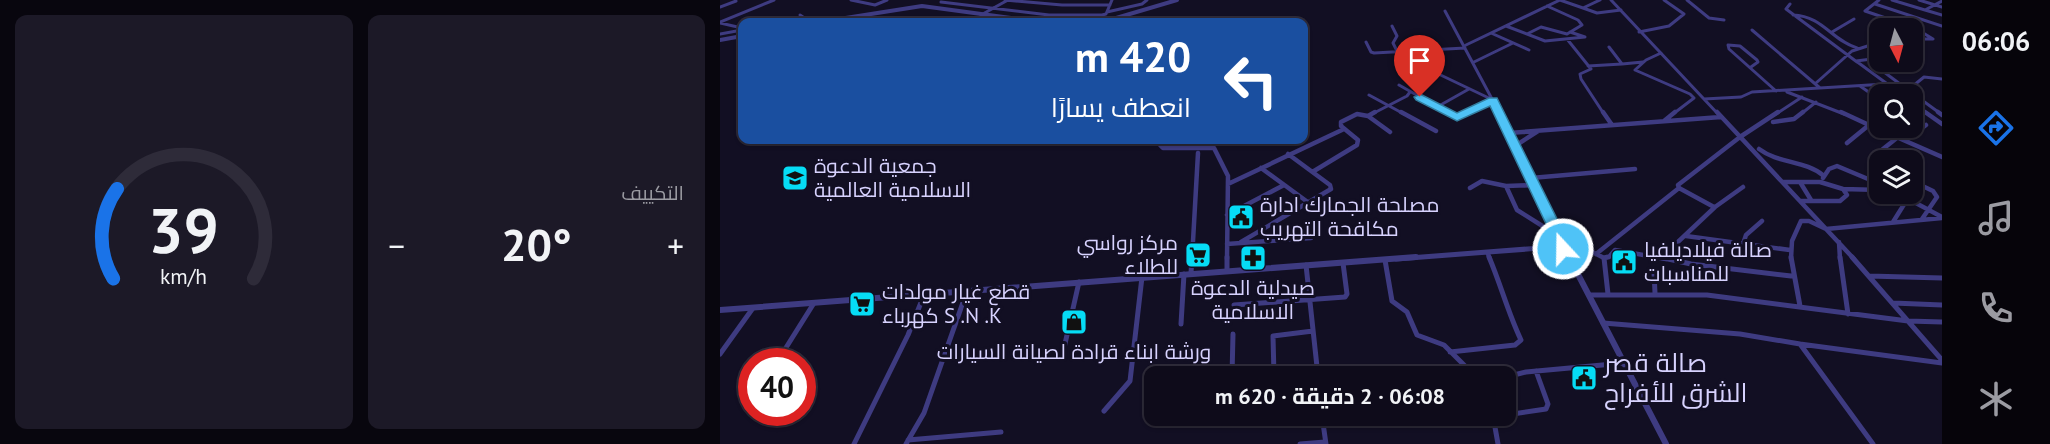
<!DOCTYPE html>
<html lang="ar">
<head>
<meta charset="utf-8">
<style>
	:root { --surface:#0e0b1a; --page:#1c1927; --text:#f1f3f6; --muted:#9b9ba2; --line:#2e2b39; --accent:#1a73e8 }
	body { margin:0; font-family:"PT Sans",Cairo,sans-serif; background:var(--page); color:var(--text); direction:rtl; height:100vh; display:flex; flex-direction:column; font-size:22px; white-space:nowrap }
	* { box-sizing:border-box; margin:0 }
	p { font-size:20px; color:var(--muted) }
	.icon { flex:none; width:33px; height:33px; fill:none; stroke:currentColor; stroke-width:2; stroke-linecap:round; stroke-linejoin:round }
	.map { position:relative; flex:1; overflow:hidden; direction:ltr }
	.details { display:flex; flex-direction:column; gap:15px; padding:15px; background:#08060e; width:720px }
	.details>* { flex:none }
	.guide { position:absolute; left:18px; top:18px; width:570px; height:126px; border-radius:12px; box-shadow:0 2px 4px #0004,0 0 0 2px var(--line); direction:rtl; background:#1a4fa0; color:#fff; overflow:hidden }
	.needle { width:39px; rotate:174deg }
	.tools { position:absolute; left:1149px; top:18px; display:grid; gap:12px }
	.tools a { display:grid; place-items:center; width:54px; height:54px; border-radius:12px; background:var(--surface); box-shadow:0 2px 4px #0004,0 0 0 2px var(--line); font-size:30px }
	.speed { position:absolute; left:18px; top:348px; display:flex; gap:12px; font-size:30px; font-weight:700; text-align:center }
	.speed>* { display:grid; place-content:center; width:78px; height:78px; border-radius:50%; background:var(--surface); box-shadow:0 2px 4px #0004,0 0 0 2px var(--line); line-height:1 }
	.speed .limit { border:9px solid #d22; background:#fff; color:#111 }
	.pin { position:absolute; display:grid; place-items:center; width:51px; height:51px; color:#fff; margin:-62px -26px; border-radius:50% 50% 50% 0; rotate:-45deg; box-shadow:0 0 6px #0007 }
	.pin .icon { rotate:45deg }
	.me { position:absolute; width:66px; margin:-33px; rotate:339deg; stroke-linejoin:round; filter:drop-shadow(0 0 4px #0008) }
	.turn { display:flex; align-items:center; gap:21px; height:126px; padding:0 18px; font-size:27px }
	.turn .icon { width:78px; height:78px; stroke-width:2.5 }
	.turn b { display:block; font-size:42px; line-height:51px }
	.big { font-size:45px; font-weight:700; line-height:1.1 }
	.details .card { flex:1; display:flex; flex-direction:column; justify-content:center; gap:9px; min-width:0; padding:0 21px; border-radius:12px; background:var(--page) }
	.details .dial { align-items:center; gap:0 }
	.dial svg { height:156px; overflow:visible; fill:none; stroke:var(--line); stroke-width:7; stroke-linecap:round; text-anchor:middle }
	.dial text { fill:var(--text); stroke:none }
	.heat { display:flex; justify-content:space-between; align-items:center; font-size:33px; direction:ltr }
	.details .tiles { flex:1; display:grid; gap:15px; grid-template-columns:repeat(2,1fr) }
	.trip { position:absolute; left:424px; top:366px; width:372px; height:60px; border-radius:12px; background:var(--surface); box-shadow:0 2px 4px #0004,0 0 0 2px var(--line); font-weight:700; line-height:60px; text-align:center; direction:rtl }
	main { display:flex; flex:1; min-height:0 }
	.menu { display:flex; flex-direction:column; width:108px; justify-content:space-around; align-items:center; background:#06040a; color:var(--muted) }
	.menu .icon { width:42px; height:42px }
	.menu .current { color:var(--accent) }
	.menu b { font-size:27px; color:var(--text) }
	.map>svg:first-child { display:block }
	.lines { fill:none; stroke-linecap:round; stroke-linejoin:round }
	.minor-far2 { stroke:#3e3b81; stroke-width:3 }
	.minor-far1 { stroke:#3e3b81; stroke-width:4.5 }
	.minor { stroke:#3e3b81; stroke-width:5 }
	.tertiary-far2 { stroke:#3e3b81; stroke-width:4 }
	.tertiary-far1 { stroke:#3e3b81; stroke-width:5 }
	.tertiary { stroke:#3e3b81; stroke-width:6 }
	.route { fill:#4fc3f7; stroke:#337fa1; stroke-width:1.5 }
	.labels { text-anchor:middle; stroke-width:6; stroke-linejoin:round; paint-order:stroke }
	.poi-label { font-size:21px; fill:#d7d2fe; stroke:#120f23; text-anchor:start }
	.near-poi-label { font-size:26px; fill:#d7d2fe; stroke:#120f23; text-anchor:start }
</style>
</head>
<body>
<main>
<nav class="menu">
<b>06:06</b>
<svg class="icon current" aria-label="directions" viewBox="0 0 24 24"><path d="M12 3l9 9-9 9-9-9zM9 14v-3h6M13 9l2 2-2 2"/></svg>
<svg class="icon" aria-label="music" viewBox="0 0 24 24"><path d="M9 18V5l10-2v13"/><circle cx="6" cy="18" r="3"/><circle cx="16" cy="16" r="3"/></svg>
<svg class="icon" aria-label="phone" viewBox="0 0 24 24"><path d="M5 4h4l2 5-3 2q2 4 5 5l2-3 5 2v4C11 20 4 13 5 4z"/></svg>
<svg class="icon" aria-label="climate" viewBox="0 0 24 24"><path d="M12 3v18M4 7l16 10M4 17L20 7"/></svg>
</nav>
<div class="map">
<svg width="1222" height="444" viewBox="0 0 1222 444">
	<rect width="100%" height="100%" fill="#120f23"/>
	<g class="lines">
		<path class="minor-far2" d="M131 0 155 5 167 0
			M285 0 342 5H390
			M840 0 863 8 880 0
			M891 0 998 114
			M967 0 989 18 1004 20
			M1159 0 1145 11 1195 28 1213 39H1192
			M1172 0 1205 10 1222 1
			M1199 0 1222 7
			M221 2 329 15H382L386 14 392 0
			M1070 4 1066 9 1137 62
			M1155 4 1222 26
			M0 7 16 1
			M863 8 877 13 901 10
			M1205 10 1222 15
			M725 11 780 114
			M387 12 422 4 427 0
			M261 15 288 0
			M1073 15C1103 16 1111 40 1137 48
			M0 22 54 0
			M73 22 83 17 80 15
			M0 23 22 28
			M672 26 677 36 673 43 678 53
			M786 26 825 41 865 37 850 32
			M1032 30 1100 88
			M919 32 949 26 964 14 944 0
			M1112 32 1134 19
			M771 33 809 50
			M0 34 22 30
			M807 34 821 27 847 34 862 25 858 20 827 6
			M847 39 871 69 860 74 861 79 884 114
			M646 42 651 52 654 53 745 48
			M746 45 840 0
			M941 53 926 60 915 70 970 94 974 98 953 114
			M1160 58 1136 61 1181 94
			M754 62 793 43
			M902 64 923 62
			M868 66 902 64 889 47
			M1031 67 1038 62 1037 60 1020 46 1008 45 1009 49 1056 91
			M708 69 773 100
			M1164 72 1188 90 1204 77 1222 79
			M1096 83 1132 51 1160 42
			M679 85 730 114
			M1140 86 1160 100
			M1188 90 1221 114
			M1067 92 1124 114
			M649 95 684 114
			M984 99 1021 97 1032 92 1166 84
			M1192 103 1208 114
			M717 107 749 89
			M652 114 687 96 690 92
			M747 114 773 100
			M1056 114 1082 97
			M1081 114 1096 102"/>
		<path class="minor-far1" d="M655 112 648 116 670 132
			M681 112 716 131
			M727 112 735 117 750 112
			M779 112 845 249
			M883 112 892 125
			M997 112 1134 259
			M1121 112 1149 125 1160 117
			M1205 112 1222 124
			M1218 112 1222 115
			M944 121 955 112
			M1053 122 1074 119 1083 112
			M789 133 1001 117
			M441 140 440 145 443 148H494L508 176 507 259
			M1186 140 1206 125
			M1127 143 1149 125 1222 157
			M795 146 818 131
			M1039 149C1059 164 1085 160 1104 176
			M1158 153 1178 137
			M541 168 589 203
			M594 171 637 145 638 140 621 126V122L637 114 648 116
			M811 178 915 169
			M1103 178 1109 169 1117 166 1160 184
			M1192 181 1213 191 1217 197 1202 219
			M1063 182H1100L1123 189 1160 190
			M1080 182 1091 200
			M508 184 624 129
			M786 186 797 210 824 227
			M750 188 762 181 786 186 815 185
			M1179 194 1222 217
			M1080 201H1120L1127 195 1123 189
			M994 207 959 188 958 185 1020 137 1058 112
			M507 215 564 185
			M1173 222 1188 198
			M966 236 1070 250
			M521 242 611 189 610 185 568 154
			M1119 242 1120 259
			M507 244 591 238
			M1023 244 1026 235 1042 221
			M861 246 884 258
			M768 254 770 259
			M876 254 959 188
			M942 257 995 207 1023 187
			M884 258 889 257 895 250 946 259
			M472 259 478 153
			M1071 259 1072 241 1081 221H1089L1106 229 1222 218"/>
		<path class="minor" d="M939 257 971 264 1071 276
			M1071 257 1080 306
			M1120 257 1128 314
			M1132 257 1222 360
			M884 258 887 257
			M884 258 888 294
			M665 260 672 301 687 312 697 335 724 345 755 376
			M586 265 598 376
			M507 271V257
			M934 272 935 293
			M471 273 472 257
			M1149 276 1222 278
			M869 295H987L1188 321 1222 322
			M1173 303 1222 305
			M514 305 625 297 627 294 623 263
			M883 323 1020 334 1080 344
			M461 324 464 274
			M730 352 795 345 801 340C788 313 781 285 769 257
			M0 354 33 308
			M342 357 359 282
			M57 362 94 303
			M512 376 513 334
			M554 376 553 336 593 331
			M786 377 806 372 904 363
			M384 411 410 381 422 277
			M786 415 826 409 828 404 816 371
			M602 416 606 444
			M188 440 281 432
			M134 444 188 335 204 295
			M186 444 204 413 247 291
			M580 444 605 442
			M778 444 773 416H779
			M1153 444 1080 344 1222 363"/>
		<path class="tertiary-far2" d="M100 22 202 6 291 18 386 21 457 0
			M0 40 22 36"/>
		<path class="tertiary-far1" d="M845 249 850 259
			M829 251 842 254 847 259
			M676 259 834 247 845 249"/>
		<path class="tertiary" d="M845 257 848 260
			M849 257 946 444
			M0 310 696 257"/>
	</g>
	<path class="route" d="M700 94 737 113 769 98H777L852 249 850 252 843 255 836 249 837 247 770 106 737 121 696 100 694 97Z"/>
	<defs>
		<symbol id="university-square" viewBox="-11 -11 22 22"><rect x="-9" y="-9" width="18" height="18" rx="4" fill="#06dcf5" stroke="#120f23"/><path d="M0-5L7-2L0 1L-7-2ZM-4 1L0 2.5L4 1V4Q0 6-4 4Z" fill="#111"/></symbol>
		<symbol id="civic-square" viewBox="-11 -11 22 22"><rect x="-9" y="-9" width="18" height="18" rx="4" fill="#06dcf5" stroke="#120f23"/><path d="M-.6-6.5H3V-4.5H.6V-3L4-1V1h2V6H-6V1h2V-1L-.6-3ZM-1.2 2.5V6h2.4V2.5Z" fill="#111"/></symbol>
		<symbol id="supermarket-square" viewBox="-11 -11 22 22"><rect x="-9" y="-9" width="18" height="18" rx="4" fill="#06dcf5" stroke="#120f23"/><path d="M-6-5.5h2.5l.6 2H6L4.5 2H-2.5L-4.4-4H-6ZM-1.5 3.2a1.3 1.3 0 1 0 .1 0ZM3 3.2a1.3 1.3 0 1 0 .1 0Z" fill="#111"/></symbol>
		<symbol id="pharmacy-square" viewBox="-11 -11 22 22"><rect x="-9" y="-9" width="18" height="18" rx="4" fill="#06dcf5" stroke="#120f23"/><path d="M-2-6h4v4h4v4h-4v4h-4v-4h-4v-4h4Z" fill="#111"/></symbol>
		<symbol id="shop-square" viewBox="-11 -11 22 22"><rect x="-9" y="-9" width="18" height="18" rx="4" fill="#06dcf5" stroke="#120f23"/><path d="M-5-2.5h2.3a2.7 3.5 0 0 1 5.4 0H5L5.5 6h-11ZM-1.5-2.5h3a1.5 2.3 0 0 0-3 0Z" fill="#111"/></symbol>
	</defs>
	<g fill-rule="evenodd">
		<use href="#university-square" x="60" y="163" width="30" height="30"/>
		<use href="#civic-square" x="506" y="202" width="30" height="30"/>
		<use href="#supermarket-square" x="463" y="240" width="30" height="30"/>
		<use href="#pharmacy-square" x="518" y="243" width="30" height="30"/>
		<use href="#civic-square" x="889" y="247" width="30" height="30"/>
		<use href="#supermarket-square" x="127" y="289" width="30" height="30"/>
		<use href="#shop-square" x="339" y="307" width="30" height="30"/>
		<use href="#civic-square" x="849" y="363" width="30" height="30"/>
	</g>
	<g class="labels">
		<g class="poi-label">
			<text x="94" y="173">جمعية الدعوة<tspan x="94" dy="24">الاسلامية العالمية</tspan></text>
			<text x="540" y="212">مصلحة الجمارك ادارة<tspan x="540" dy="24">مكافحة التهريب</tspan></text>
			<text x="458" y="250" text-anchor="end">مركز رواسي<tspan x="458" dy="24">للطلاء</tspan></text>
			<text x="924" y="257">صالة فيلاديلفيا<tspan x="924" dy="24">للمناسبات</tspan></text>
			<text x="533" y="295" text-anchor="middle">صيدلية الدعوة<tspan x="533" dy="24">الاسلامية</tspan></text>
			<text x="162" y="299">قطع غيار مولدات<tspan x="162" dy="24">كهرباء S .N .K</tspan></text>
			<text x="354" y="359" text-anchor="middle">ورشة ابناء قرادة لصيانة السيارات</text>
		</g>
		<g class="near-poi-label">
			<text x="884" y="372">صالة قصر<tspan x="884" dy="30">الشرق للأفراح</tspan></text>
		</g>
	</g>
</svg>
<div class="tools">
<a><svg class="needle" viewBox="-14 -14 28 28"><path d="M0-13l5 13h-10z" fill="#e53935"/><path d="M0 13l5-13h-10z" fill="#9b9ba2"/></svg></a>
<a><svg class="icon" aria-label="search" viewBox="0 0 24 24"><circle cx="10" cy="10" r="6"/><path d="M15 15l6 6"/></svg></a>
<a><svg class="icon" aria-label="layers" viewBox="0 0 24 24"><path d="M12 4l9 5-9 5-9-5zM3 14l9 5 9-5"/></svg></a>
</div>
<div class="speed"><div class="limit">40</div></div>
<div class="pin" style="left:700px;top:97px;background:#d93025"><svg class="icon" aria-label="arrive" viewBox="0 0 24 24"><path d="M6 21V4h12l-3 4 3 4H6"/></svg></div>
<svg class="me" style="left:843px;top:249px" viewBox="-20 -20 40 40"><circle r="17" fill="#4fc3f7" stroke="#fff" stroke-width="3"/><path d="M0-11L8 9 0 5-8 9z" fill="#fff"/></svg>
<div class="trip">06:08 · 2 دقيقة · 620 m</div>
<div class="guide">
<div class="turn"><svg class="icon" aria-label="left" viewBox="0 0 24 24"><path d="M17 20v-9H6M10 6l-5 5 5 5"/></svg><div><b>420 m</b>انعطف يسارًا</div></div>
</div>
</div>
<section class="details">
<div class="tiles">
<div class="card"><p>التكييف</p>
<div class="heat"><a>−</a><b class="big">20°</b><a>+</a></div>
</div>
<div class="card dial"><svg viewBox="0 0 100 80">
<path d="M14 69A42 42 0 1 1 86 69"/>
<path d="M14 69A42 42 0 0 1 16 23" stroke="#1a73e8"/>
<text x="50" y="56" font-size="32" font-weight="700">39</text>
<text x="50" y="72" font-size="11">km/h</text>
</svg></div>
</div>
</section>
</main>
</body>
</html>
